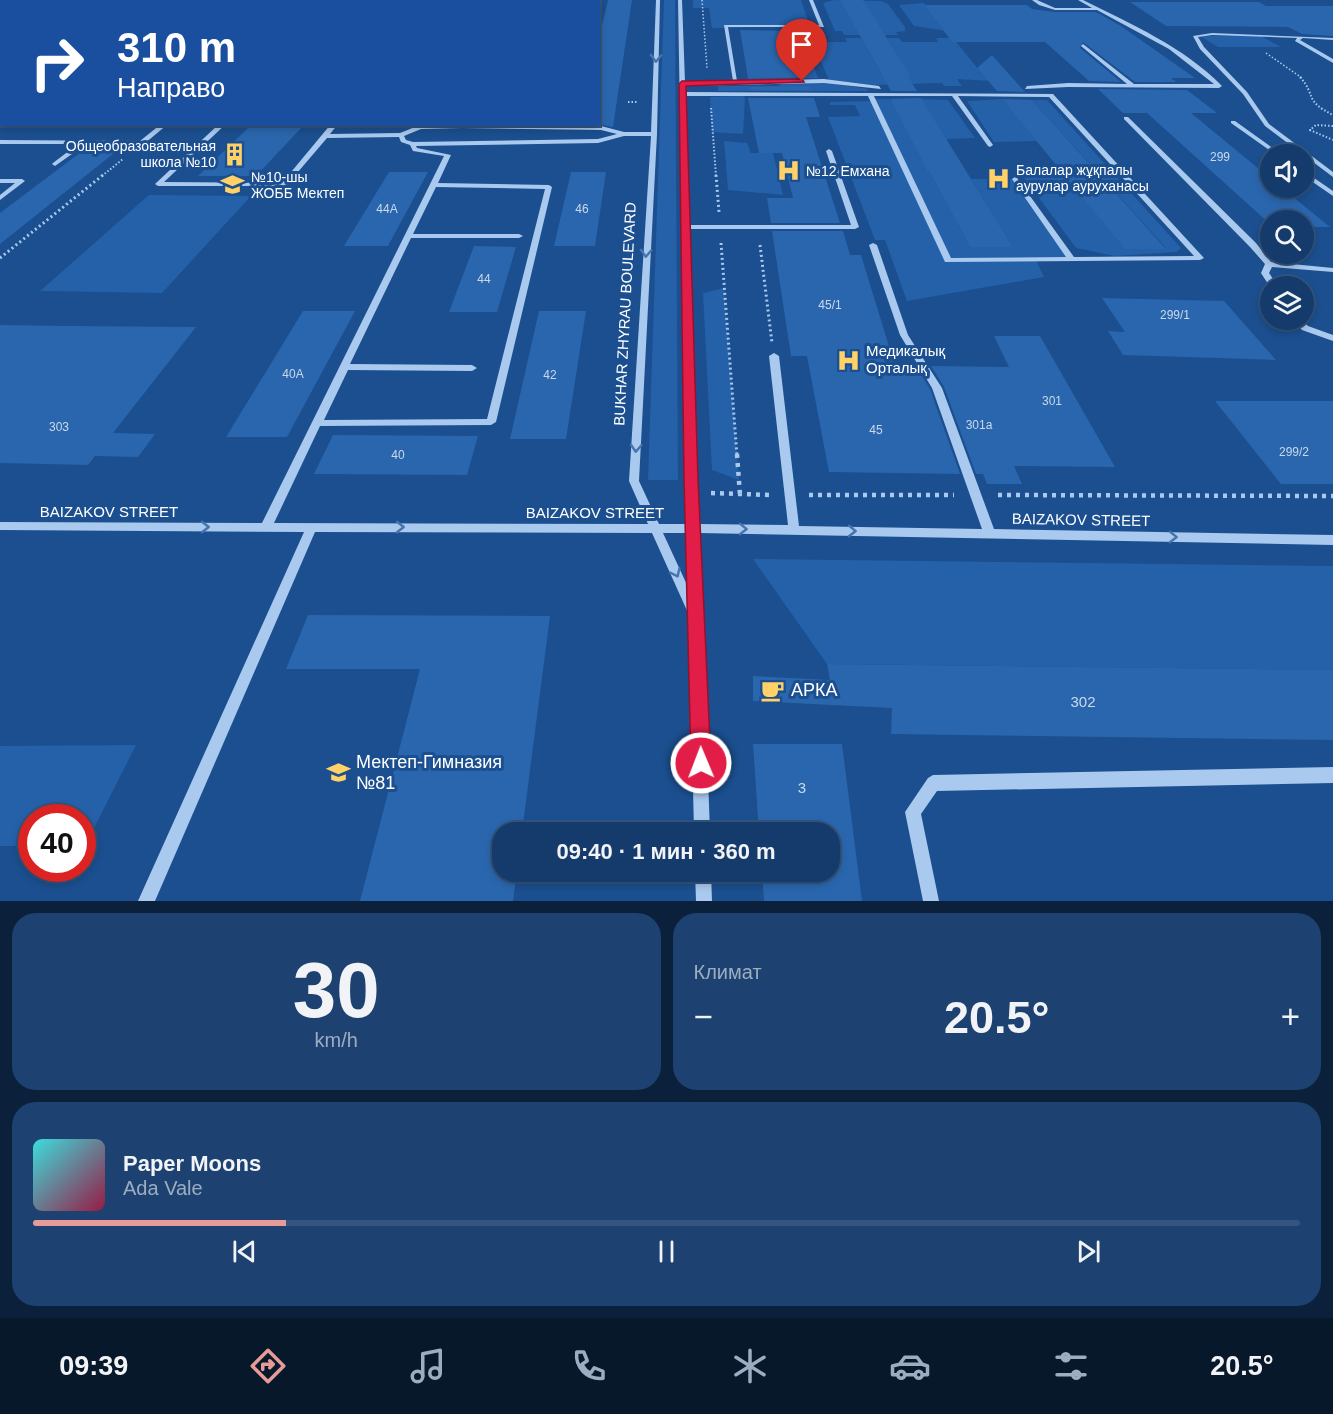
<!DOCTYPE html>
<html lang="ru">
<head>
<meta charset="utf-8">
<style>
	:root { --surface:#143b6b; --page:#1d4271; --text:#f1f3f6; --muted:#9dadc1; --line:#33557e; --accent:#e69b98 }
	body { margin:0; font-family:Helvetica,sans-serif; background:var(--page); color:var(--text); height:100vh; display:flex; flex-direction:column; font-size:22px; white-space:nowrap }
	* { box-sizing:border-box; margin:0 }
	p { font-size:20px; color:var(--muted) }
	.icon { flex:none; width:33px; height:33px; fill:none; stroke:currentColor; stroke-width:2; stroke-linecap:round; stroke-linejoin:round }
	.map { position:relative; height:901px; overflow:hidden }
	.sheet { display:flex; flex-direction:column; gap:12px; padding:12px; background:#0b203b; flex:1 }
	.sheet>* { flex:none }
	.banner { position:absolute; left:0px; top:0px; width:600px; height:126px; box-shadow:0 3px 9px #0003,0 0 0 2px var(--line); background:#1a4fa0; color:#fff; overflow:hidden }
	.fabs { position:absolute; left:1260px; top:144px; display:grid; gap:12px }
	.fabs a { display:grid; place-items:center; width:54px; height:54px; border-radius:50%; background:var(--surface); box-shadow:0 3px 9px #0003,0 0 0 2px var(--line); font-size:30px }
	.speed { position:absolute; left:18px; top:804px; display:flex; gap:12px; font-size:30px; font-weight:700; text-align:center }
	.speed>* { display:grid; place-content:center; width:78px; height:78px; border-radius:50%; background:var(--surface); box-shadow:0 3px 9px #0003,0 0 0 2px var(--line); line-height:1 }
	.speed .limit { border:9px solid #d22; background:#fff; color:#111 }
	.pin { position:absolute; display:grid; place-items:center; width:51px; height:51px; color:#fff; margin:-62px -26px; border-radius:50% 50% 50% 0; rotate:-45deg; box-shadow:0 0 6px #0007 }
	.pin .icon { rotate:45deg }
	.me { position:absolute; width:66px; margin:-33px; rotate:359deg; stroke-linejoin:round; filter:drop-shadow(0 0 4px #0008) }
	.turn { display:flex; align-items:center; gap:21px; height:126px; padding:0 18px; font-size:27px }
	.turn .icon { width:78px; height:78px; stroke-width:2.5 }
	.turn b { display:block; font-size:42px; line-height:51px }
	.big { font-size:45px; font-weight:700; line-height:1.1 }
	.sheet .tile { flex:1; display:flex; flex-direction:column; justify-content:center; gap:9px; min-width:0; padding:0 21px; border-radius:24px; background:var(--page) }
	.sheet .dial { align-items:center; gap:0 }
	.dial b { font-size:78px; line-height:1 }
	.song { display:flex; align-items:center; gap:18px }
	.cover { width:72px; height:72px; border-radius:9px; background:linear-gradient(135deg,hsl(180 70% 55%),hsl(340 70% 35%)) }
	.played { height:6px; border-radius:3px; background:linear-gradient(90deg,var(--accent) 20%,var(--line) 20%) }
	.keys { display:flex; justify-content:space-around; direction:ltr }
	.heat { display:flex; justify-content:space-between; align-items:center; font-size:33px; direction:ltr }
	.sheet .tiles { flex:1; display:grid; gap:12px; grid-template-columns:1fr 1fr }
	.tile:last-child { grid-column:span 2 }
	.trip { position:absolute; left:492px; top:822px; width:348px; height:60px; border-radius:24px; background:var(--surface); box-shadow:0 3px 9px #0003,0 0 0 2px var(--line); font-weight:700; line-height:60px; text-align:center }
	.tab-bar { display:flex; height:96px; justify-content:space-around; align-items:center; background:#08182b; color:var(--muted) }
	.tab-bar .icon { width:42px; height:42px }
	.tab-bar .on { color:var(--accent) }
	.tab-bar b { font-size:27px; color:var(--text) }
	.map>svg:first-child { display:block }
	.green { fill:#2461a8 }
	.building { fill:#2a66ad }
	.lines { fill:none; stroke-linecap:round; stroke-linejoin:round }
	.path-far3 { stroke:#a9c9ee; stroke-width:1.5; stroke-dasharray:1.5 2; stroke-linecap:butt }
	.path-far2 { stroke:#a9c9ee; stroke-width:2; stroke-dasharray:1.5 2; stroke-linecap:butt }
	.path-far1 { stroke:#a9c9ee; stroke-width:3; stroke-dasharray:2 3; stroke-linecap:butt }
	.path { stroke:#a9c9ee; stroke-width:4.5; stroke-dasharray:4 5; stroke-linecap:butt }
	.minor { fill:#a9c9ee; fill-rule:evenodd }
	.oneway { stroke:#4674ac }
	.route { fill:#e11d48; stroke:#92132f; stroke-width:1.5 }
	.labels { text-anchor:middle; stroke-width:6; stroke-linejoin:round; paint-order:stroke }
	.number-label { font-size:12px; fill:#cad9ea }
	.far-poi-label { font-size:14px; fill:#fff; stroke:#1b4f8f; text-anchor:start }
	.street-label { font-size:15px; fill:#fff; stroke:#1b4f8f }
	.poi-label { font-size:15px; fill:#fff; stroke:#1b4f8f; text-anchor:start }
	.near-number-label { font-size:15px; fill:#cad9ea }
	.near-poi-label { font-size:18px; fill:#fff; stroke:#1b4f8f; text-anchor:start }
</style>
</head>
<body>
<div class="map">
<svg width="1333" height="901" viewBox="0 0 1333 901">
	<rect width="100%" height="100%" fill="#1b4f8f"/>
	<path class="green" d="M664 0H675L678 480H648Z
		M693 0H801L810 26 712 28 709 8H693Z
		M834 0 881 1 888 4 905 27V31L896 32 898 35H844L842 31H835L823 3Z
		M924 3 947 31 914 26 899 5Z
		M1200 36H1261L1281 47H1218Z
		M845 38H861L882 75H909L887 38H899L902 42H938L936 38H953L983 75 991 81 957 79 962 86H944L942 83 873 85 829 80 816 50 812 49 810 42H847Z
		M797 49 807 50 818 78 748 79V74Z
		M786 82H826L867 89 868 91H718V86H777Z
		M743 96 745 98 743 134 712 132 710 97Z
		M872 99H890L927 171H929L970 247H1013L971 179H1015L1072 259 1036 260 1044 277 907 301 885 240H875L828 117 860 116 855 105H830V102L872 101Z
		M921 99 948 100 975 138 946 139Z
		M1002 99 1037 141 994 142 967 101Z
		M1032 100H1047L1181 248 1176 252 1115 256 1076 248 1020 172H1062L1125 248H1166Z
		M724 141 747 143 751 153H773L783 195 728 190Z
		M149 195 251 196 162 293 40 291Z
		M724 288 739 480 712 470 703 293Z
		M753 559 1333 566V670L827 664Z
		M136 745 85 846H83L82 818H32L31 846H0V746Z"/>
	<path class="building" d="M608 0H632L613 127 598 124V42Z
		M840 0H863L910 75H907L917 91H891Z
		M1130 2H1259L1266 6H1333V36L1302 34 1288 27 1166 26Z
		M925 5H1027L1032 9 1055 12H1096L1121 26 1195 78H1171L1176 82H1135L1083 42 1080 48 1121 82 1089 81 1045 42H952Z
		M740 30 791 31 807 77 748 78Z
		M992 55 1024 91 1025 92 997 91 977 68Z
		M809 86 811 90H751L750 87Z
		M1098 89 1187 90 1217 113H1191L1270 178V188H1282L1330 227H1304V220H1270V224L1147 113H1123Z
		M748 98H814L820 117H806L840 223H771L767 198H793L782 153H759Z
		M921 98 958 158 1013 247H970L929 171H927L890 99Z
		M1002 99 1032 100 1166 249H1125Z
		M250 126H303L256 176H198Z
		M89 146H115L118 150 0 244V213Z
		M389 172H428L388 246H344Z
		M571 172H606L595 246H554Z
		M772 231H843L850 255H861L895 366H916L930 389 960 474 829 472 807 356H791Z
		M474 246 516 247 497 312H449Z
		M1102 298 1224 301 1276 360 1123 355 1108 331 1125 332Z
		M303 311H355L287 437H226Z
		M539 311H586L566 439H510Z
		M0 325 69 326 196 327 113 433 155 434 138 457 95 456 88 465 0 463Z
		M994 336H1040L1115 467 1014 466 1022 484H987L983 474H976L944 387 931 366 1009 367Z
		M1215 401H1333V484H1281Z
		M333 435 478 436 467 475 314 474Z
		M308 615 550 616 522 832H502V872H517L513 901H360L420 669H286Z
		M827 664 1333 670V740L891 734 892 708 753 701V676L830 680Z
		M753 744H842L862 901H764L762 872H830V832H759Z"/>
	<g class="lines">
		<path class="path-far3" d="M702 0 707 68
			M48 2 51 0
			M78 2 81 0
			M316 2 318 0
			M1266 53 1302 78"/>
		<path class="path-far2" d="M1300 77C1317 96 1303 100 1333 115
			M628 102H638
			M711 108 716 176
			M1333 126 1316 125 1310 130 1333 140
			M102 176 123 159"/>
		<path class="path-far1" d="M716 175 719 212
			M721 243 737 456
			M760 245 772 343
			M0 258 103 175"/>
		<path class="path" d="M737 454 740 495
			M711 493 771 495
			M809 495H954
			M998 495 1333 496"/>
		<path class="minor" d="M139 0H144L137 2Z
			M204 0H209L202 2Z
			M249 0H253L247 2Z
			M528 0H532V2H528Z
			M656 0H660L657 134 639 481 659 524H687L678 0H682L685 82 733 81 724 25H819L809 0H813L824 27H728L737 81 824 79 879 86 881 89 824 83 685 86V92L1053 94 1204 258 1200 260 945 262 868 96H685L689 225H851L826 151 829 149 832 151 859 227 855 229H689L698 524 788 525 769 356 774 353 779 356 799 526 982 529 932 388 900 335 869 245 873 243 877 245 908 335 942 388 994 529 1333 535V545L699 533 710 832H694L689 615 652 533 315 532 155 901H138L304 532 0 530V522L262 523 444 156 413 151 410 145 401 142 399 137 327 138 286 186H158L155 184 219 124H226L164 182 282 183 331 124H338L330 134 400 133 420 125 601 126 624 132H651ZM874 96H952L988 146 990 147 993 145 958 96 1049 97 1194 256 1074 257 1017 178 1015 177 1012 179 1066 257 951 258ZM462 128 601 130 617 134 598 139 413 142 406 140 404 136 421 129ZM624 136H651L629 481 648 524 274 523 320 426 491 425 496 422 552 187 549 185 438 183 451 155 417 148 416 146 598 143ZM436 187 545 189 487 419 324 420 348 370 472 371 477 368 472 365 350 364 411 238H519L523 236 519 234H413ZM663 533H687L688 587Z
			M1032 0H1037L1055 8H1092L1078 0H1083C1131 24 1184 47 1222 86L1219 88 1068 87 1025 89 1027 86 1068 83 1127 84 1081 46 1083 44 1134 84H1214L1169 49 1097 10H1055L1039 5Z
			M0 10H2V13H0Z
			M0 21H2V23H0Z
			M1212 33 1333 38V40L1303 38 1300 40 1333 59V63L1295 41 1297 38 1212 35 1198 37 1204 47 1247 92 1269 124 1333 172V177L1265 126 1243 94 1200 49 1193 36Z
			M0 76H2L0 80Z
			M1124 117H1128L1256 243 1271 262 1333 268V272L1272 267 1269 273 1278 286 1270 287 1261 273 1265 264 1250 247 1124 119Z
			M0 119H2V123H0Z
			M1231 121H1235L1281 154H1275L1231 123Z
			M161 124H168L144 144H86L55 166 52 164 53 163 78 144H0V140L140 141Z
			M1304 171 1333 191V196L1304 176Z
			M0 179H22L25 181 0 200V195L15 183H0Z
			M1294 320H1302L1308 326 1333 335V341L1302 330Z
			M1333 767V783L937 791 921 814 939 901H923L905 812 928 778 933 775Z
			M695 872H711L712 901H696Z"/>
	</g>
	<defs><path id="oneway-chevron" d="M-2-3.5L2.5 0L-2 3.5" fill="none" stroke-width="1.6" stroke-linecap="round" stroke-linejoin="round" transform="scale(1.5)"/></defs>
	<g class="oneway">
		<use href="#oneway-chevron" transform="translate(656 58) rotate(92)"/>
		<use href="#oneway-chevron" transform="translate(646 253) rotate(93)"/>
		<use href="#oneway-chevron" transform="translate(636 448) rotate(93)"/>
		<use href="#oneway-chevron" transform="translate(205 527)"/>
		<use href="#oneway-chevron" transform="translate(400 527)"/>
		<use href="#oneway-chevron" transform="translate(743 529) rotate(1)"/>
		<use href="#oneway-chevron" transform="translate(852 531) rotate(1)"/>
		<use href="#oneway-chevron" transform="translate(1173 537) rotate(1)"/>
		<use href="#oneway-chevron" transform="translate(676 573) rotate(65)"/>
	</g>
	<path class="route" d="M802 79 804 82 686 86 698 479 711 763 708 770 701 773 694 770 691 763 684 479 679 84 682 81Z"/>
	<defs>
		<symbol id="building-bare" viewBox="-9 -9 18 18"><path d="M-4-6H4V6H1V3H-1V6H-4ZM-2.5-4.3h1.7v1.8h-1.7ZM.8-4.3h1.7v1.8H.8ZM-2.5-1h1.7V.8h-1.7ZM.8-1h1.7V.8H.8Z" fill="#ffd166" stroke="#1b4f8f" stroke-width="2.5" paint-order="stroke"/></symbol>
		<symbol id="hospital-bare" viewBox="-9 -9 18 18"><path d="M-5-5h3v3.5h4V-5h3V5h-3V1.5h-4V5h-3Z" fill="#ffd166" stroke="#1b4f8f" stroke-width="2.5" paint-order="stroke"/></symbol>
		<symbol id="school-bare" viewBox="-9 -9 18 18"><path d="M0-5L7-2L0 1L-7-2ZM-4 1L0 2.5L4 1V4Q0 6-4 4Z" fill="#ffd166" stroke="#1b4f8f" stroke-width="2.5" paint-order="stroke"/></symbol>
		<symbol id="cafe-bare" viewBox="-9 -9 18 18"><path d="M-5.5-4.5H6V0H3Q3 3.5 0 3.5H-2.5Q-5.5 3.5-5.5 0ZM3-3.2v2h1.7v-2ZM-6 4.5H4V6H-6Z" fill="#ffd166" stroke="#1b4f8f" stroke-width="2.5" paint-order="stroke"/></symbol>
	</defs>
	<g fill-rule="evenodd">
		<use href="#building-bare" x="218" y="138" width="33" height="33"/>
		<use href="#hospital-bare" x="772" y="154" width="33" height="33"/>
		<use href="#hospital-bare" x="982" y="162" width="33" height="33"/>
		<use href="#school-bare" x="216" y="168" width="33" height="33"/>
		<use href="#hospital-bare" x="832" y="344" width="33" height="33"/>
		<use href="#cafe-bare" x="756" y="674" width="33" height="33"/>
		<use href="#school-bare" x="322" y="756" width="33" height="33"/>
	</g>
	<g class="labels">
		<g class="number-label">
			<text x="1220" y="161">299</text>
			<text x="387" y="213">44А</text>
			<text x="582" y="213">46</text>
			<text x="484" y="283">44</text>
			<text x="830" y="309">45/1</text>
			<text x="1175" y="319">299/1</text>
			<text x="293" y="378">40А</text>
			<text x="550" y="379">42</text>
			<text x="1052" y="405">301</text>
			<text x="979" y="429">301а</text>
			<text x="59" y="431">303</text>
			<text x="876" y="434">45</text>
			<text x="1294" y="456">299/2</text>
			<text x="398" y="459">40</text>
		</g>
		<g class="far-poi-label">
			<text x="216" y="151" text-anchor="end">Общеобразовательная<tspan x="216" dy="16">школа №10</tspan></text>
			<text x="1016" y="175">Балалар жұқпалы<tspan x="1016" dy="16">аурулар ауруханасы</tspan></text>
			<text x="806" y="176">№12 Емхана</text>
			<text x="251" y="182">№10-шы<tspan x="251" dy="16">ЖОББ Мектеп</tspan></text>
		</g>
		<g class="street-label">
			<text transform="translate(625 314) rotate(-87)" y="5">BUKHAR ZHYRAU BOULEVARD</text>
			<text x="109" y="517">BAIZAKOV STREET</text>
			<text x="595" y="518">BAIZAKOV STREET</text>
			<text transform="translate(1081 520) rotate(1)" y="5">BAIZAKOV STREET</text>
		</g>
		<g class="poi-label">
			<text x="866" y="356">Медикалық<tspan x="866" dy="17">Орталық</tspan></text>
		</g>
		<g class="near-number-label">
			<text x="1083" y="707">302</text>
			<text x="802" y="793">3</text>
		</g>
		<g class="near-poi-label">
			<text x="791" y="696">АРКА</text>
			<text x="356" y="768">Мектеп-Гимназия<tspan x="356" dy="21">№81</tspan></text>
		</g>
	</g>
</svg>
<div class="fabs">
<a><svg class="icon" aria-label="sound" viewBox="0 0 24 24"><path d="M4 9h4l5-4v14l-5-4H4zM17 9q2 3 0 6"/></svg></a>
<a><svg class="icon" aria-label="search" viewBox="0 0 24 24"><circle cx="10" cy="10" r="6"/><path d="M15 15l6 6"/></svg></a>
<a><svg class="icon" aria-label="layers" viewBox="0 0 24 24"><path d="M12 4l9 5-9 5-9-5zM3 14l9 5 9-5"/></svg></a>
</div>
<div class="speed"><div class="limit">40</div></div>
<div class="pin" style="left:802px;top:81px;background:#d93025"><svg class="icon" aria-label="arrive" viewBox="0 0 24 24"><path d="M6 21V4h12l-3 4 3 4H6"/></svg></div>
<svg class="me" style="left:701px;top:763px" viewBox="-20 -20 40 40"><circle r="17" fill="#e11d48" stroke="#fff" stroke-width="3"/><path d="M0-11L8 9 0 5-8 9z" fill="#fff"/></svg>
<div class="trip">09:40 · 1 мин · 360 m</div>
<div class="banner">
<div class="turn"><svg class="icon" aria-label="right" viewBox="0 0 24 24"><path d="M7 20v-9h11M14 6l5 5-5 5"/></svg><div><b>310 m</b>Направо</div></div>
</div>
</div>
<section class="sheet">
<div class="tiles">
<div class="tile dial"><b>30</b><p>km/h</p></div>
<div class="tile"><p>Климат</p>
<div class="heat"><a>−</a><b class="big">20.5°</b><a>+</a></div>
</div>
<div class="tile">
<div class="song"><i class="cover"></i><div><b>Paper Moons</b><p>Ada Vale</p></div></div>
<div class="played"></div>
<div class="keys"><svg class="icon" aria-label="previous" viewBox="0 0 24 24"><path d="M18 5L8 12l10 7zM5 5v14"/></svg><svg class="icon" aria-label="pause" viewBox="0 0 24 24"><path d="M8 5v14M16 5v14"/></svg><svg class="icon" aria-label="next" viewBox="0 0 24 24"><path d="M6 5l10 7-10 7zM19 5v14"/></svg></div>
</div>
</div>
</section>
<nav class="tab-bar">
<b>09:39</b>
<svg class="icon on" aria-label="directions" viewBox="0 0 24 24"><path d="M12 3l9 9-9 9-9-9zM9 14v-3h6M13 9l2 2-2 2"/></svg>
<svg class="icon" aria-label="music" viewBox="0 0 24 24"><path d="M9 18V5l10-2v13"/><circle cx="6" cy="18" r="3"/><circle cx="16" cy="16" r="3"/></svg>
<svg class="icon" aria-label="phone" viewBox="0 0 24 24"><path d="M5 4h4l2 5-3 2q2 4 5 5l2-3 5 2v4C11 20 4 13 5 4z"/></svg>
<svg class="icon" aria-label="climate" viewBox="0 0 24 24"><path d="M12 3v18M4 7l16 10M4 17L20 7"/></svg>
<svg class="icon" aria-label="car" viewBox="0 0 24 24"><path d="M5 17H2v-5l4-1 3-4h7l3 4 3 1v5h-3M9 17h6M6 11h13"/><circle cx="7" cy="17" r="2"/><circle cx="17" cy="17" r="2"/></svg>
<svg class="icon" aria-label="filters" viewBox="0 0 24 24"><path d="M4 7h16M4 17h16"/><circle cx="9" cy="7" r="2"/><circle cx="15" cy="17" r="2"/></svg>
<b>20.5°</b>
</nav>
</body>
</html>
